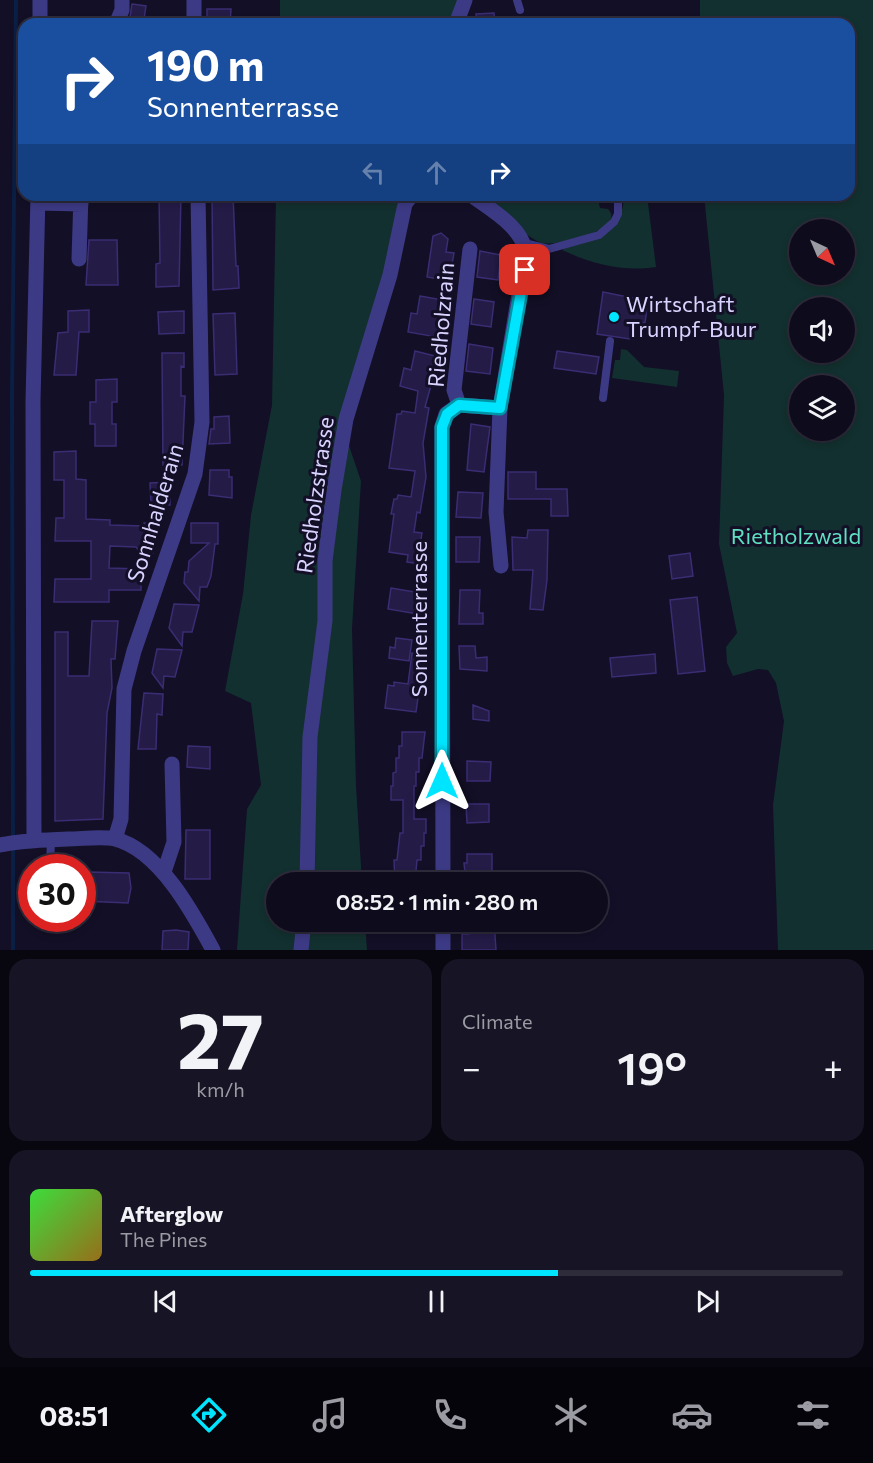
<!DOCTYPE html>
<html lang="en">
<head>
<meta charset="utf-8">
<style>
	:root { --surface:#0e0b1c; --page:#171425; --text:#f1f3f6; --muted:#9b9ba3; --line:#2e2b3b; --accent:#00e5ff }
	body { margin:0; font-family:Commissioner,sans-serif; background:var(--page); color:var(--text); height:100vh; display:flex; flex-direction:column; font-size:22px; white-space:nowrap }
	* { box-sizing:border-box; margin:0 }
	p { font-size:20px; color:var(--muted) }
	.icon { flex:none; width:33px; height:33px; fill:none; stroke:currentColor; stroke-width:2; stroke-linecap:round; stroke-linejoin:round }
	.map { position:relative; height:950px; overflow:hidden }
	.side { display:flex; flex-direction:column; gap:9px; padding:9px; background:#08060f; flex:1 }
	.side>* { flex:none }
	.banner { position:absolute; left:18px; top:18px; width:837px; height:183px; border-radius:18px; box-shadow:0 3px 9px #0003,0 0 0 2px var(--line); background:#1a4fa0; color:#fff; overflow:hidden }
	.needle { width:39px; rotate:136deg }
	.tools { position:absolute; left:789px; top:219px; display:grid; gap:12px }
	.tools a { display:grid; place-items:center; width:66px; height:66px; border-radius:50%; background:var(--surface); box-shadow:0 3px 9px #0003,0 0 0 2px var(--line); font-size:30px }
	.speed { position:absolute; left:18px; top:854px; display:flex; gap:12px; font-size:30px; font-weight:700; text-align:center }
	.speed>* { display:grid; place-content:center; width:78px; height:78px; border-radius:50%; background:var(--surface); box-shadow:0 3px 9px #0003,0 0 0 2px var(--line); line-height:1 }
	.speed .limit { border:9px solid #d22; background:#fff; color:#111 }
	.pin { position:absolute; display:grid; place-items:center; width:51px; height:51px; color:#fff; margin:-26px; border-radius:12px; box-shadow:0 3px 9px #0006 }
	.me { position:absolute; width:66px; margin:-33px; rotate:0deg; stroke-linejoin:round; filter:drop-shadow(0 0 4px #0008) }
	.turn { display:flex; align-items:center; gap:21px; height:126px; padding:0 30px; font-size:27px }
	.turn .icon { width:78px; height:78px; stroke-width:2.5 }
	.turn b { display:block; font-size:42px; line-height:51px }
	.lanes { display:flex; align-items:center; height:57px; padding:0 30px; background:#0003; justify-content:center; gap:30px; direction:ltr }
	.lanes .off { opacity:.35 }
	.big { font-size:45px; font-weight:600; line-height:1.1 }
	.side .card { flex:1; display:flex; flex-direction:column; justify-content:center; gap:9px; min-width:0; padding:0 21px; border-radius:18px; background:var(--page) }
	.side .dial { align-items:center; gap:0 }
	.dial b { font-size:78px; line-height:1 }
	.song { display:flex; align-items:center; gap:18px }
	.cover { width:72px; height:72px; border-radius:9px; background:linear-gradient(135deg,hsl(120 70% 55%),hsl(40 70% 35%)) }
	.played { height:6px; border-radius:3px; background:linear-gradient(90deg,var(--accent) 65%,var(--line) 65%) }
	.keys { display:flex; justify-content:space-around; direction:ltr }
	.heat { display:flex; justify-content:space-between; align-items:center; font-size:33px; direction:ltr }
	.side .tiles { flex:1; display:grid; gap:9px; grid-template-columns:1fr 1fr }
	.card:last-child { grid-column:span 2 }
	.trip { position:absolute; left:266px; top:872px; width:342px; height:60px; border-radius:30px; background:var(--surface); box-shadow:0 3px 9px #0003,0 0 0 2px var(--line); font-weight:600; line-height:60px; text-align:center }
	.menu { display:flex; height:96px; justify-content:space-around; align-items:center; background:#06040b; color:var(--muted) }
	.menu .icon { width:42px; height:42px }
	.menu .selected { color:var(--accent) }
	.menu b { font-size:27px; color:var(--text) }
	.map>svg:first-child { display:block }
	.green { fill:#12302f; fill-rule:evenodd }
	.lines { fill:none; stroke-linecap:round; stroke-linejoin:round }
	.stream { stroke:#0a1f44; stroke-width:4 }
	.building { fill:#241b47; stroke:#3b2d73; stroke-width:1.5 }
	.lane { stroke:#3d3a85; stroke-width:8 }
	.street { stroke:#3d3a85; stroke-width:15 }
	.route-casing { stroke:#0095a6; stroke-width:15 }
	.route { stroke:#00e5ff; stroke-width:10 }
	.poi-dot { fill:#00e5ff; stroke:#130f26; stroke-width:2 }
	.labels { text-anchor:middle; stroke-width:6; stroke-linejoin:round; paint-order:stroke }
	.poi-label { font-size:22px; fill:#d9d4ff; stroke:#130f26; text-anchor:start }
	.street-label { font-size:22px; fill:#d9d4ff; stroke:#130f26 }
	.park-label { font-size:22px; fill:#5fe0c0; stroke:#130f26 }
</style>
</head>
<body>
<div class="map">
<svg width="873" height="950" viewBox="0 0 873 950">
	<rect width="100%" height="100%" fill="#130f26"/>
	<path class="green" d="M280 0H461L453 24H280Z
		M700 0H873V950H778L773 805 784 721 776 683 768 670 758 669 733 676 727 663 726 647 737 633 719 544 724 395 704 195H849V24H700ZM800 230H844V274H800ZM800 308H844V352H800ZM800 386H844V430H800Z
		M276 195H398L395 236 341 422 361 481 352 629 356 786 362 882H276V921H365L367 950H237L247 809 261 785 251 703 225 691 243 594 251 515 272 405Z
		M480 195H597L600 208 608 209C628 230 555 247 542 243 526 238 494 207 480 195Z
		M647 195 656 267C622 272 592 264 562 250 566 247 573 246 579 244 607 237 623 225 624 196Z
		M621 349 627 350 644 367 679 371 677 387 612 378 615 360H620Z"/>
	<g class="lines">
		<path class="stream" d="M13 839 12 398 16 0
			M13 950V847"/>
	</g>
	<path class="building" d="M132 4 146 6 144 19 130 17Z
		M207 9H231L230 24H207Z
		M494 13 495 24H477L476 14Z
		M159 195H181L179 286 156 287V264L160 263Z
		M212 195H233L236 266H238L239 288 213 290Z
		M441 233 448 239 446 252 454 253 449 281 427 277 433 236Z
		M89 240H117L118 285H86Z
		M480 251 501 255 498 280 477 277Z
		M603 292 648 301 645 323 633 321 630 339 597 334Z
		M420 296 443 300 436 337 408 332 411 313 417 314Z
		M474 299 494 302 491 327 471 324Z
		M89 310V332H79L76 375H54L58 333 68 332V311Z
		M184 311V333L159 334 158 312Z
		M235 313 237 374 215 375 213 314Z
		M469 344 493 348 490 374 466 371Z
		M415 351 439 357 425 407 429 408 423 443 426 477 420 513 417 512 414 532 422 533 420 545 424 546 421 564 407 562 408 555 389 552 394 514H391L394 499H397L398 495 411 497 415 471 389 468 397 414H401L402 411 415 413 418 391 400 386 404 368 411 370Z
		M557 351 599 357 596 374 554 368Z
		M162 353H184V367L181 366V396H185L182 465H163Z
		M117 379V402H112V424H116V446H95V424H90V402H96V380Z
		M229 416 230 443 209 444 211 429H214V417Z
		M471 424 490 427 484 472 467 470Z
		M76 451V479L86 480V519L110 520V525L144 526V523H154L153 553 140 552 136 547 110 546 109 568 141 569V590H109V602H54L55 579H91V541H55L56 518H64V480H54V452Z
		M210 470H229V477H232V498L209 495Z
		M508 472H536V489H567L568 516H551V499H508Z
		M170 482V505H151L150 483Z
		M458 492 483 493 481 518 456 517Z
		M191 523H218V544H215L211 576 207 587H200L199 601 184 583 185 572H188L189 561 209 543H191Z
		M528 530H548L547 580 543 610 530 609 533 570H513L512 537 527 538Z
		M456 537H480L479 562H456Z
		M690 553 693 576 672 579 669 556Z
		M391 588 415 592 414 599 426 601 423 615 388 609Z
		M460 590H480L479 613H483V624H459Z
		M697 597 705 671 678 674 670 600Z
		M174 604 199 605 192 632H183L182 646 169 628Z
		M92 621H118L115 659H111L112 688 107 713 103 819 55 821V632H68V676H89Z
		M396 638 412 640 409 661 389 658 390 647 395 648Z
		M459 646H475L476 658 487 657V671L460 669Z
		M157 649 182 650 175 677 164 676 163 688 152 673Z
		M412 653 424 655 416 712 385 708 388 685 394 686V682L408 684Z
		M655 654 656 673 612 677 610 658Z
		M144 693 163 694 162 715 157 714 156 749H138Z
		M473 705 489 711V721L473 719Z
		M402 732H425L422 758H419V772H416V786H414V819H426V833H424V846H421V860H417L415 882H395L394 860H397L400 833H403V800H391V786H393V773L396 772V758H399V746H402Z
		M188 746 210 747V769L187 767Z
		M467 761 491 762 490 781H467Z
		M466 804H489V822L467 823Z
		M186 830H210V879H185Z
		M467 854H492V882H466L464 863H467Z
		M88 872 129 873 131 888 128 903 82 901V873Z
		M469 921H494L496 950H462V934H469Z
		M176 930 189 932 188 950H162L163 931Z"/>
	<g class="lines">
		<path class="lane" d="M517 0 520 10
			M524 243 549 249 599 235 614 222 618 214V197
			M603 398 610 341
			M50 867 51 840
			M49 927V918"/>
		<path class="street" d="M40 0V24
			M194 0V24
			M116 24 122 10V0
			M456 24 465 0
			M471 195C491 210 521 226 526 252L500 408 496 512 501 566
			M38 203 81 204
			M79 259 81 195
			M459 405 454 390 470 249
			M115 839 121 819 124 689 134 651 195 474 202 422 198 195
			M34 840 33 401 38 195
			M0 845C23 840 45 840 68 839 82 839 101 836 115 839 159 850 193 913 213 950
			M164 872 174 842 172 764
			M307 882 310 737 325 621V561L334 490 346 419 390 275 405 204 412 195
			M443 882 442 427 446 414 459 405 500 408
			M443 921V950
			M301 950 304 921"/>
	</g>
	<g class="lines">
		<defs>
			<path id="route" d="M442 781V427L447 414 459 405 500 408 525 270"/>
		</defs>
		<use href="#route" class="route-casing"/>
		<use href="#route" class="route"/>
	</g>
	<circle class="poi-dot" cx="614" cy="317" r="6"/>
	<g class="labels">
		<g class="poi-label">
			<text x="626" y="312">Wirtschaft<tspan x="626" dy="25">Trumpf-Buur</tspan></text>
		</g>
		<g class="street-label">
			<text transform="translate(441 325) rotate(-85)" y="8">Riedholzrain</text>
			<text transform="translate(315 495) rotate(-82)" y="8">Riedholzstrasse</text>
			<text transform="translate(155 513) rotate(-73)" y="8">Sonnhalderain</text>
			<text transform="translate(419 619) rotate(-90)" y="8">Sonnenterrasse</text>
		</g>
		<g class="park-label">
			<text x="796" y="544">Rietholzwald</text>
		</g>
	</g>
</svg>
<div class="tools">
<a><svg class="needle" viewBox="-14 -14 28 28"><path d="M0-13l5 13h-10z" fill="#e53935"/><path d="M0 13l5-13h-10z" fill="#9b9ba3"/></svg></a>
<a><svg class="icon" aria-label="sound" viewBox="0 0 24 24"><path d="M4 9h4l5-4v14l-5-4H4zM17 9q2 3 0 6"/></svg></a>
<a><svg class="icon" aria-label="layers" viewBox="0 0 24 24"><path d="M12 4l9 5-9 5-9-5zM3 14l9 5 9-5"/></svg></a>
</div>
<div class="speed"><div class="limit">30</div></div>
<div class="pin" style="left:525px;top:270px;background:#d93025"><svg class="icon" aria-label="arrive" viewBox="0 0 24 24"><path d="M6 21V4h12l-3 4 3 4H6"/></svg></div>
<svg class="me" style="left:442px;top:781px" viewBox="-20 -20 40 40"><path d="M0-17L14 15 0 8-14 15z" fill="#00e5ff" stroke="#fff" stroke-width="4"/></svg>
<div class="trip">08:52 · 1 min · 280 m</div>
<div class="banner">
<div class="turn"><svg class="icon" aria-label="right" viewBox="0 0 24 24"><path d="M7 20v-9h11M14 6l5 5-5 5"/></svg><div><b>190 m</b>Sonnenterrasse</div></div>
<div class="lanes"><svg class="icon off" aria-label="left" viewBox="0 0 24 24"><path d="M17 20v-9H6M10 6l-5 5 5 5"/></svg><svg class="icon off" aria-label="ahead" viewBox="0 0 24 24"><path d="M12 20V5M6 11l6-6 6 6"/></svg><svg class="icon" aria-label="right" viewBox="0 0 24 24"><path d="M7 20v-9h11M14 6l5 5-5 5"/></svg></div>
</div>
</div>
<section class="side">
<div class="tiles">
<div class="card dial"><b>27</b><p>km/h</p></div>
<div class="card"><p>Climate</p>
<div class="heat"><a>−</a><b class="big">19°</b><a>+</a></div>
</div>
<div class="card">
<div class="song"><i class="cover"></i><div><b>Afterglow</b><p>The Pines</p></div></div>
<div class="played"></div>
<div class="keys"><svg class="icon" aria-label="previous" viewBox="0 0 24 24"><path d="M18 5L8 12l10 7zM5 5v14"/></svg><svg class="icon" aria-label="pause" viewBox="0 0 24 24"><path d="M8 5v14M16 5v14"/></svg><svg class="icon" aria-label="next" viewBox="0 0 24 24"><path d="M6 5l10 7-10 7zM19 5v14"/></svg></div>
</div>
</div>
</section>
<nav class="menu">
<b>08:51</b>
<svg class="icon selected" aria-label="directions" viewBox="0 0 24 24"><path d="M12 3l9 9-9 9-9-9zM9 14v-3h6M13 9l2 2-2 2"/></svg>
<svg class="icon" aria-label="music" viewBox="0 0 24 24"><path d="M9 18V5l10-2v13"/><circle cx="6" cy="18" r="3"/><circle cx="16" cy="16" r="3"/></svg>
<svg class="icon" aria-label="phone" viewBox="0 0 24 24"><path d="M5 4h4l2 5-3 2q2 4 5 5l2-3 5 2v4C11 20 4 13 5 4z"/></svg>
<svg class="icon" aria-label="climate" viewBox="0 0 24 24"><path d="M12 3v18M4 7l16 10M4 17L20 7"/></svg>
<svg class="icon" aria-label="car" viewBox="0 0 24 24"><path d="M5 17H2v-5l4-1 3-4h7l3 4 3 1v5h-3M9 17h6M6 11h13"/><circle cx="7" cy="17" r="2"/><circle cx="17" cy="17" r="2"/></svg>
<svg class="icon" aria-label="filters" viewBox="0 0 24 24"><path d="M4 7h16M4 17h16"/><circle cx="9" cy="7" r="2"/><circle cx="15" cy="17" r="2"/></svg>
</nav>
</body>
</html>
